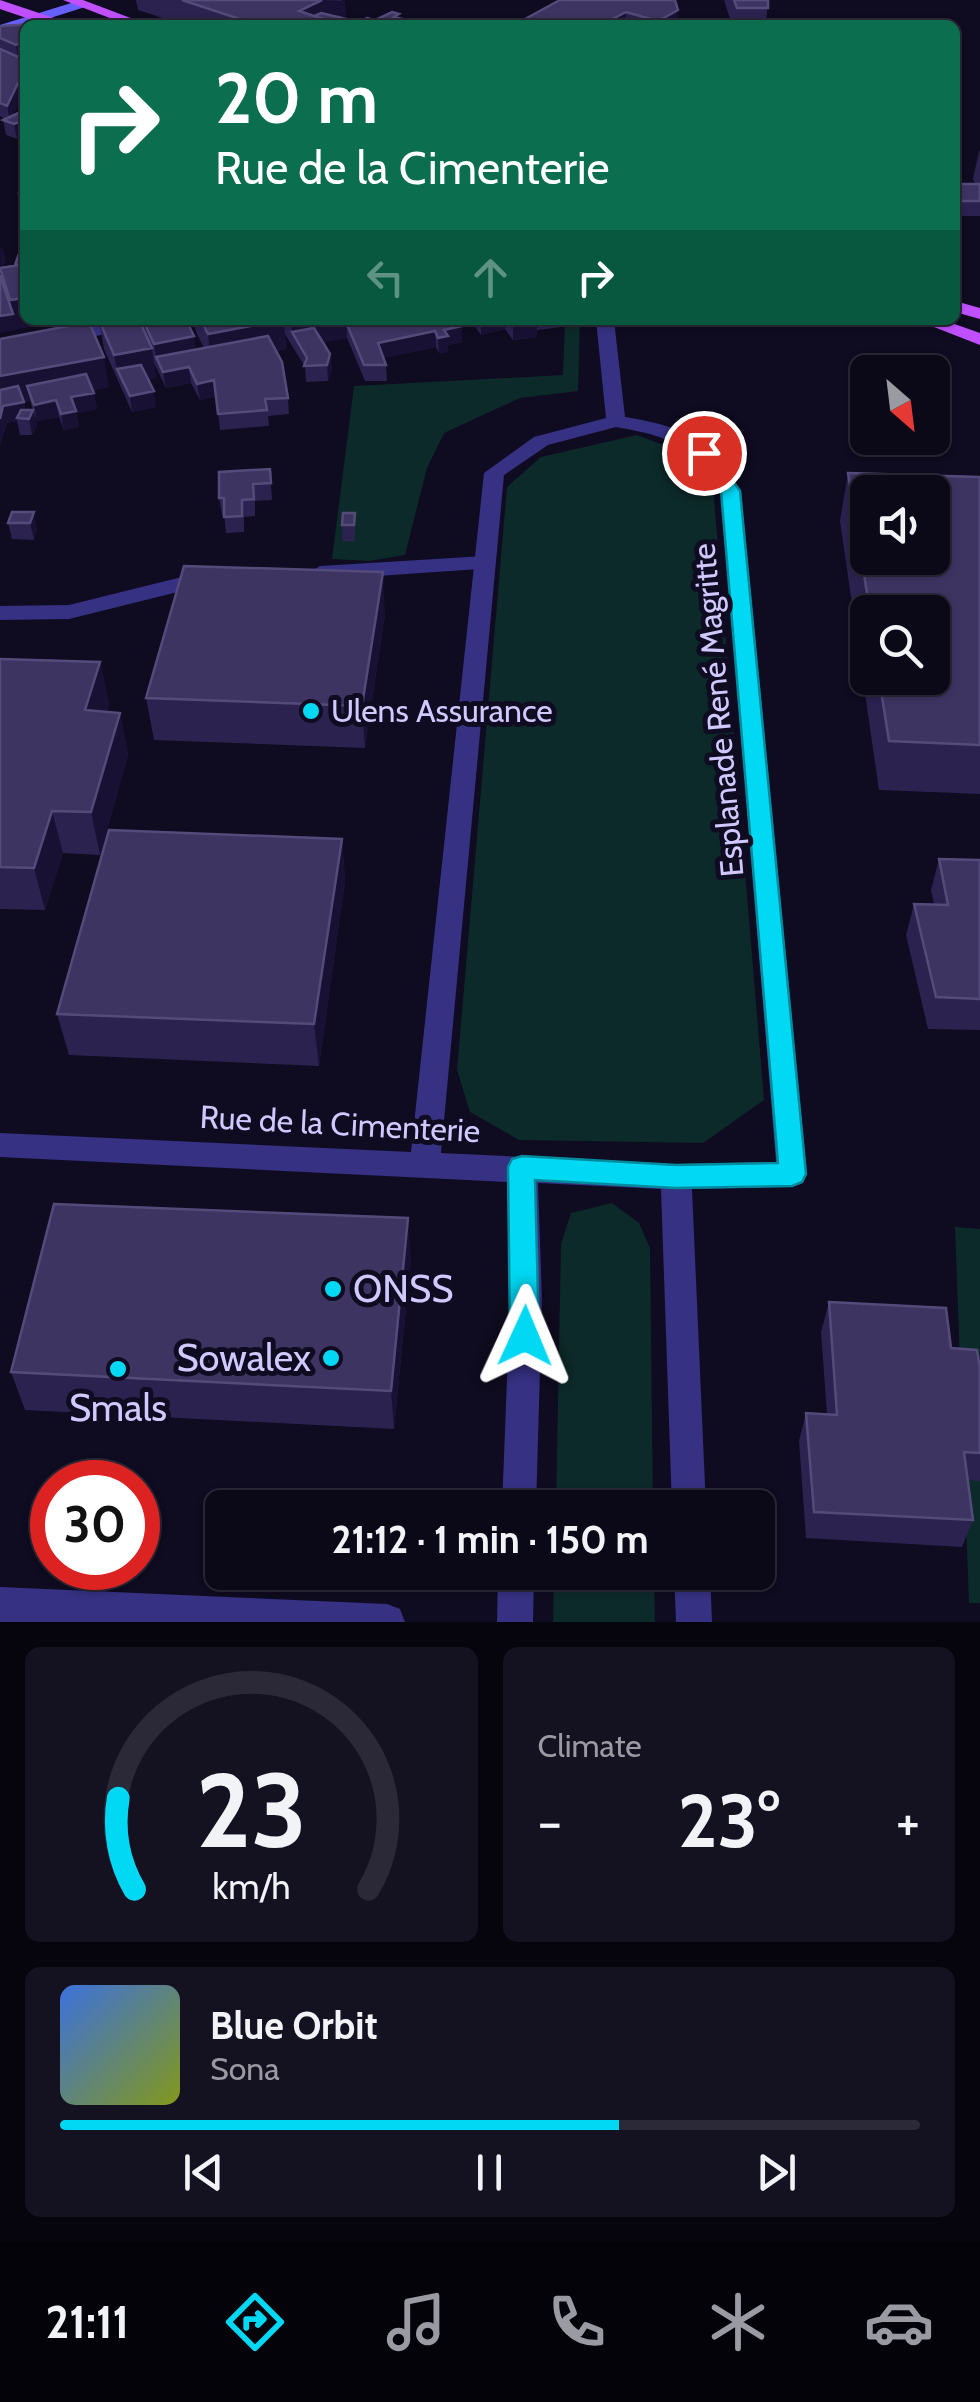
<!DOCTYPE html>
<html lang="en">
<head>
<meta charset="utf-8">
<style>
	:root { --surface:#0b0818; --page:#141121; --text:#f1f3f6; --muted:#9a9aa2; --line:#2b2937; --accent:#00d8f4 }
	body { margin:0; font-family:Cabin,sans-serif; background:var(--page); color:var(--text); height:100vh; display:flex; flex-direction:column; font-size:38px; white-space:nowrap }
	* { box-sizing:border-box; margin:0 }
	p { font-size:32px; color:var(--muted) }
	.icon { flex:none; width:55px; height:55px; fill:none; stroke:currentColor; stroke-width:2; stroke-linecap:round; stroke-linejoin:round }
	.map { position:relative; height:1622px; overflow:hidden }
	.drawer { display:flex; flex-direction:column; gap:25px; padding:25px; background:#06040d; flex:1 }
	.drawer>* { flex:none }
	.hud { position:absolute; left:20px; top:20px; width:940px; height:305px; border-radius:15px; box-shadow:0 2px 8px #0004,0 0 0 2px var(--line); background:#0b6e4f; color:#fff; overflow:hidden }
	.needle { width:65px; rotate:152deg }
	.buttons { position:absolute; left:850px; top:355px; display:grid; gap:20px }
	.buttons a { display:grid; place-items:center; width:100px; height:100px; border-radius:15px; background:var(--surface); box-shadow:0 2px 8px #0004,0 0 0 2px var(--line); font-size:50px }
	.speed { position:absolute; left:30px; top:1460px; display:flex; gap:20px; font-size:50px; font-weight:700; text-align:center }
	.speed>* { display:grid; place-content:center; width:130px; height:130px; border-radius:50%; background:var(--surface); box-shadow:0 2px 8px #0004,0 0 0 2px var(--line); line-height:1 }
	.speed .limit { border:15px solid #d22; background:#fff; color:#111 }
	.pin { position:absolute; display:grid; place-items:center; width:85px; height:85px; color:#fff; margin:-42px; border:5px solid #fff; border-radius:50%; box-shadow:0 2px 10px #0007 }
	.me { position:absolute; width:110px; margin:-55px; rotate:1deg; stroke-linejoin:round; filter:drop-shadow(0 0 8px #0008) }
	.turn { display:flex; align-items:center; gap:35px; height:210px; padding:0 30px; font-size:45px }
	.turn .icon { width:130px; height:130px; stroke-width:2.5 }
	.turn b { display:block; font-size:70px; line-height:85px }
	.lanes { display:flex; align-items:center; height:95px; padding:0 30px; background:#0003; justify-content:center; gap:50px; direction:ltr }
	.lanes .off { opacity:.35 }
	.big { font-size:75px; font-weight:700; line-height:1.1 }
	.drawer .widget { flex:1; display:flex; flex-direction:column; justify-content:center; gap:15px; min-width:0; padding:0 35px; border-radius:15px; background:var(--page) }
	.drawer .dial { align-items:center; gap:0 }
	.dial svg { height:260px; overflow:visible; fill:none; stroke:var(--line); stroke-width:7; stroke-linecap:round; text-anchor:middle }
	.dial text { fill:var(--text); stroke:none }
	.song { display:flex; align-items:center; gap:30px }
	.cover { width:120px; height:120px; border-radius:15px; background:linear-gradient(135deg,hsl(220 70% 55%),hsl(70 70% 35%)) }
	.played { height:10px; border-radius:5px; background:linear-gradient(90deg,var(--accent) 65%,var(--line) 65%) }
	.keys { display:flex; justify-content:space-around; direction:ltr }
	.heat { display:flex; justify-content:space-between; align-items:center; font-size:55px; direction:ltr }
	.drawer .tiles { flex:1; display:grid; gap:25px; grid-template-columns:1fr 1fr }
	.widget:last-child { grid-column:span 2 }
	.trip { position:absolute; left:205px; top:1490px; width:570px; height:100px; border-radius:15px; background:var(--surface); box-shadow:0 2px 8px #0004,0 0 0 2px var(--line); font-weight:700; line-height:100px; text-align:center }
	.tab-bar { display:flex; height:160px; justify-content:space-around; align-items:center; background:#04030a; color:var(--muted) }
	.tab-bar .icon { width:70px; height:70px }
	.tab-bar .on { color:var(--accent) }
	.tab-bar b { font-size:45px; color:var(--text) }
	.map>svg:first-child { display:block }
	.green { fill:#0d2a2a }
	.lines { fill:none; stroke-linecap:round; stroke-linejoin:round }
	.service { fill:#363183; fill-rule:evenodd }
	.minor { fill:#363183; fill-rule:evenodd }
	.secondary { fill:#6760ff; fill-rule:evenodd }
	.primary { fill:#c050ff; fill-rule:evenodd }
	.wall { fill:#2b224f; fill-rule:evenodd }
	.shaded-wall { fill:#191134 }
	.building { fill:#3d3462; stroke:#544b7b; stroke-width:2.5; fill-rule:evenodd }
	.route { fill:#00d8f4; stroke:#008c9f; stroke-width:2.5 }
	.poi-dot { fill:#00d8f4; stroke:#0f0b20; stroke-width:4 }
	.labels { text-anchor:middle; stroke-width:10; stroke-linejoin:round; paint-order:stroke }
	.street-label { font-size:32px; fill:#d0c9ff; stroke:#0f0b20 }
	.poi-label { font-size:32px; fill:#d0c9ff; stroke:#0f0b20; text-anchor:start }
	.near-poi-label { font-size:38px; fill:#d0c9ff; stroke:#0f0b20; text-anchor:start }
</style>
</head>
<body>
<div class="map">
<svg width="980" height="1622" viewBox="0 0 980 1622">
	<rect width="100%" height="100%" fill="#0f0b20"/>
	<path class="green" d="M565 320H580L578 391 520 398 444 433 427 468 405 555 369 561 332 559 354 386 563 375Z
		M637 435 689 455 713 486 764 1100 703 1143 519 1140 470 1112 457 1070 507 487 541 457Z
		M612 1203 639 1223 650 1248 653 1507H556L561 1244 571 1213Z
		M955 1227 980 1229V1603H969Z
		M554 1573H654L655 1622H553Z"/>
	<g class="lines">
		<path class="service" d="M485 556 496 563 493 568 320 580 309 573 320 566Z
			M210 570 221 577 218 582 69 619 0 620V606L69 605Z"/>
		<path class="minor" d="M124 320H163L154 325 0 354V342Z
			M596 320H614L625 417C690 428 704 438 741 491L807 1174 803 1183 792 1187 692 1189 706 1508H672L661 1189 538 1183 542 1301 536 1508H502L510 1301 507 1182 0 1157V1133L411 1152 484 473 534 437 606 418ZM616 427C673 437 687 444 721 491L776 1162 676 1164 441 1153 504 475 548 445Z
			M498 1572H534L533 1622H497Z
			M674 1572H710L712 1622H676Z
			M0 1587 387 1604 400 1609 405 1622H0Z"/>
		<path class="secondary" d="M81 0 87 4 85 7 0 34V25Z"/>
		<path class="primary" d="M0 0 66 22 68 25H47L0 9Z
			M63 0H83L149 25H128Z
			M955 301 980 308V319L955 312Z
			M916 320H943L980 333V345Z"/>
	</g>
	<path class="wall" d="M136 0H342L346 15 341 17 359 22 400 18 427 25H184L138 10Z
		M675 0 677 25H514Z
		M724 0H768L766 25H732Z
		M25 25V91L12 116 25 110 17 139 6 135 3 120 5 119 0 116V27Z
		M979 151H980V216H955V184H975L973 179Z
		M25 188V207H20L17 192Z
		M99 320 142 327 141 320H186L196 350 204 348 196 332 194 320H470V326L462 328V342L448 345V352L439 353 436 347 383 358 386 365 387 381H365L347 338 323 342 330 354 332 370 328 381 306 382 305 367 285 334 286 349 276 351 288 398 289 414 268 416 269 426 220 430 216 396 200 400 191 383 166 388 154 363 156 378 148 380 156 407 132 412 104 349Z
		M470 320H562L561 327 537 330V337L513 340 505 329 481 335Z
		M0 339 109 387 93 390 97 409 76 413 79 427 64 430 59 417 37 421 34 412 37 426 32 435H20L17 421 7 423 0 445ZM30 401 33 410H25L24 402Z
		M270 469 272 500 255 501V516L244 517V532L226 533 224 515H222L219 498Z
		M848 473 980 477V794L879 790 840 521ZM868 612H932V678H868Z
		M12 512 37 528 34 540 12 539 8 523Z
		M355 513V541L343 542 342 525Z
		M385 614 365 748 154 740 146 698Z
		M0 659 100 662 109 704 107 712 120 713 128 755 100 855 63 853 45 910 0 909Z
		M342 839 345 881 319 1066 69 1055 57 1014Z
		M939 859 980 860V1030L928 1029 906 935 914 904H934L931 890Z
		M411 1258 394 1429 25 1410 11 1372Z
		M829 1302 951 1348 980 1369V1481L968 1480 973 1520 962 1547 806 1538 799 1441 806 1413 827 1414 821 1332Z"/>
	<path class="shaded-wall" d="M322 0 345 1 346 15 325 25 299 11Z
		M678 10 677 25H651Z
		M626 12 625 25H601Z
		M25 41V69L21 71 16 45Z
		M25 76V91L10 121 7 106 21 77Z
		M25 120V135L17 139 14 124Z
		M2 245 6 260 1 273 0 251Z
		M25 298V320H56V322L0 333V316L13 314 10 300Z
		M284 320 286 349 211 363 208 334Z
		M291 320H439L346 322 347 338 301 346 292 332Z
		M453 320H470V326L462 328V342L448 345V352L439 353 438 338Z
		M481 320H505V329L481 335Z
		M537 321V337L513 340V324Z
		M435 331 436 347 379 359 378 343Z
		M194 336 198 366 189 367 191 383 166 388 163 372 156 357 154 344Z
		M152 348 156 378 124 384 117 369 114 355Z
		M330 354 332 370 328 381 327 365Z
		M104 357 109 387 32 401 27 386 30 401 0 407V376Z
		M214 380 216 396 200 400 197 384Z
		M154 391 156 407 132 412 130 396Z
		M94 393 97 409 76 413 79 427 64 430 61 414 71 397Z
		M56 400 59 417 37 421 34 405Z
		M24 402 27 419 17 418V421L7 423 0 445V419L3 406Z
		M33 410 37 426 32 435 29 419Z
		M34 512 37 528 34 540 30 523Z
		M383 572 385 614 365 748 362 706Z
		M100 662 109 704 94 753 85 710Z
		M120 713 128 755 100 855 91 812Z
		M52 811 63 853 45 910 34 868Z
		M342 839 345 881 319 1066 314 1024Z
		M408 1218 411 1258 394 1429 391 1391Z"/>
	<path class="building" d="M182 0H322L299 11 341 25H258Z
		M560 0H675L678 10 651 25H628L647 18 626 12 601 25H514Z
		M734 0H768V8H737Z
		M392 12 399 14 394 17 427 25H390L375 20Z
		M321 13 359 22 354 25H341L314 16Z
		M367 18 390 25H354Z
		M73 21 84 25H25V41L16 45 0 38V27L2 26Z
		M470 21 483 25H462Z
		M0 49 18 57 25 54V76L21 77 7 106 0 103Z
		M25 110V120L14 124 3 120Z
		M955 184H980V201H955Z
		M20 251H25V264L15 265Z
		M25 264V298L10 300 0 268Z
		M0 275 13 314 0 316Z
		M99 320H139L152 348 114 355Z
		M143 320H186L194 336 154 344Z
		M201 320H282L208 334Z
		M355 320H458L462 326 444 330 448 336 438 338 435 331 378 343 386 365H364L346 322Z
		M510 320H536L537 321 513 324Z
		M89 322 104 357 0 376V339Z
		M314 328 330 354 327 365 304 366 307 358 292 332Z
		M268 336 282 362 288 398 265 399 267 410 218 414 214 380 197 384 189 367 163 372 156 357Z
		M141 365 154 391 130 396 117 369Z
		M86 374 94 393 71 397 76 411 61 414 56 400 34 405 27 386Z
		M18 386 24 402 3 406 0 419V390Z
		M21 410H33L29 419 17 418Z
		M270 469 271 483 253 484 254 499 242 500V516L224 517V498H219V472Z
		M848 473 980 477V745L889 741 879 678H932V612H870ZM868 492H932V558H868Z
		M12 512H34L30 523H8Z
		M343 513H355L354 525H342Z
		M184 566 383 572 362 706 146 698Z
		M0 659 100 662 85 710 120 713 91 812 52 811 34 868 0 867Z
		M109 830 342 839 314 1024 57 1014Z
		M939 859 980 860V999L936 997 914 904 948 905Z
		M54 1204 408 1218 391 1391 11 1372Z
		M829 1302 946 1308 951 1348 977 1350 980 1369V1453L964 1452 973 1520 814 1512 806 1413 837 1415Z"/>
	<path class="route" d="M698 449H711L740 491 806 1174 802 1182 792 1186 676 1188 535 1180 539 1336 535 1345 525 1349 514 1345 510 1336 508 1167 512 1159 522 1156 676 1165 778 1163 721 491 695 453Z"/>
	<g class="poi-dot">
		<circle cx="311" cy="711" r="10"/>
		<circle cx="333" cy="1289" r="10"/>
		<circle cx="331" cy="1358" r="10"/>
		<circle cx="118" cy="1369" r="10"/>
	</g>
	<g class="labels">
		<g class="street-label">
			<text transform="translate(718 710) rotate(-95)" y="11">Esplanade René Magritte</text>
			<text transform="translate(340 1124) rotate(3)" y="11">Rue de la Cimenterie</text>
		</g>
		<g class="poi-label">
			<text x="331" y="722">Ulens Assurance</text>
		</g>
		<g class="near-poi-label">
			<text x="353" y="1302">ONSS</text>
			<text x="311" y="1371" text-anchor="end">Sowalex</text>
			<text x="118" y="1421" text-anchor="middle">Smals</text>
		</g>
	</g>
</svg>
<div class="buttons">
<a><svg class="needle" viewBox="-14 -14 28 28"><path d="M0-13l5 13h-10z" fill="#e53935"/><path d="M0 13l5-13h-10z" fill="#9a9aa2"/></svg></a>
<a><svg class="icon" aria-label="sound" viewBox="0 0 24 24"><path d="M4 9h4l5-4v14l-5-4H4zM17 9q2 3 0 6"/></svg></a>
<a><svg class="icon" aria-label="search" viewBox="0 0 24 24"><circle cx="10" cy="10" r="6"/><path d="M15 15l6 6"/></svg></a>
</div>
<div class="speed"><div class="limit">30</div></div>
<div class="pin" style="left:704px;top:453px;background:#d93025"><svg class="icon" aria-label="arrive" viewBox="0 0 24 24"><path d="M6 21V4h12l-3 4 3 4H6"/></svg></div>
<svg class="me" style="left:525px;top:1336px" viewBox="-20 -20 40 40"><path d="M0-17L14 15 0 8-14 15z" fill="#00d8f4" stroke="#fff" stroke-width="4"/></svg>
<div class="trip">21:12 · 1 min · 150 m</div>
<div class="hud">
<div class="turn"><svg class="icon" aria-label="right" viewBox="0 0 24 24"><path d="M7 20v-9h11M14 6l5 5-5 5"/></svg><div><b>20 m</b>Rue de la Cimenterie</div></div>
<div class="lanes"><svg class="icon off" aria-label="left" viewBox="0 0 24 24"><path d="M17 20v-9H6M10 6l-5 5 5 5"/></svg><svg class="icon off" aria-label="ahead" viewBox="0 0 24 24"><path d="M12 20V5M6 11l6-6 6 6"/></svg><svg class="icon" aria-label="right" viewBox="0 0 24 24"><path d="M7 20v-9h11M14 6l5 5-5 5"/></svg></div>
</div>
</div>
<section class="drawer">
<div class="tiles">
<div class="widget dial"><svg viewBox="0 0 100 80">
<path d="M14 69A42 42 0 1 1 86 69"/>
<path d="M14 69A42 42 0 0 1 9 41" stroke="#00d8f4"/>
<text x="50" y="56" font-size="32" font-weight="700">23</text>
<text x="50" y="72" font-size="11">km/h</text>
</svg></div>
<div class="widget"><p>Climate</p>
<div class="heat"><a>−</a><b class="big">23°</b><a>+</a></div>
</div>
<div class="widget">
<div class="song"><i class="cover"></i><div><b>Blue Orbit</b><p>Sona</p></div></div>
<div class="played"></div>
<div class="keys"><svg class="icon" aria-label="previous" viewBox="0 0 24 24"><path d="M18 5L8 12l10 7zM5 5v14"/></svg><svg class="icon" aria-label="pause" viewBox="0 0 24 24"><path d="M8 5v14M16 5v14"/></svg><svg class="icon" aria-label="next" viewBox="0 0 24 24"><path d="M6 5l10 7-10 7zM19 5v14"/></svg></div>
</div>
</div>
</section>
<nav class="tab-bar">
<b>21:11</b>
<svg class="icon on" aria-label="directions" viewBox="0 0 24 24"><path d="M12 3l9 9-9 9-9-9zM9 14v-3h6M13 9l2 2-2 2"/></svg>
<svg class="icon" aria-label="music" viewBox="0 0 24 24"><path d="M9 18V5l10-2v13"/><circle cx="6" cy="18" r="3"/><circle cx="16" cy="16" r="3"/></svg>
<svg class="icon" aria-label="phone" viewBox="0 0 24 24"><path d="M5 4h4l2 5-3 2q2 4 5 5l2-3 5 2v4C11 20 4 13 5 4z"/></svg>
<svg class="icon" aria-label="climate" viewBox="0 0 24 24"><path d="M12 3v18M4 7l16 10M4 17L20 7"/></svg>
<svg class="icon" aria-label="car" viewBox="0 0 24 24"><path d="M5 17H2v-5l4-1 3-4h7l3 4 3 1v5h-3M9 17h6M6 11h13"/><circle cx="7" cy="17" r="2"/><circle cx="17" cy="17" r="2"/></svg>
</nav>
</body>
</html>
